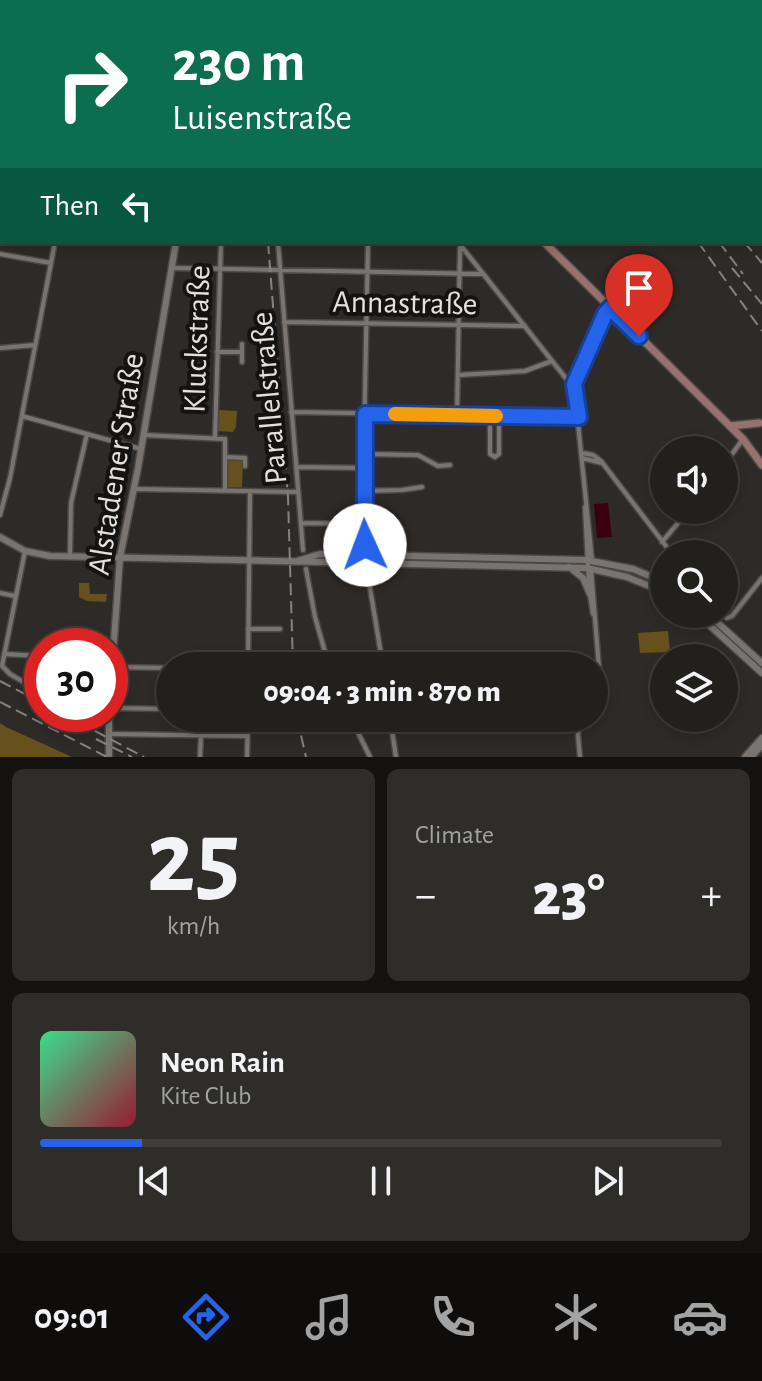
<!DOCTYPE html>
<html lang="en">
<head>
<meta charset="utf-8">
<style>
	:root { --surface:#22201d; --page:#2e2d2a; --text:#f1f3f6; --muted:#a2a3a4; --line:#3f3e3b; --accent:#2563eb }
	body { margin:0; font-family:"Alegreya Sans",sans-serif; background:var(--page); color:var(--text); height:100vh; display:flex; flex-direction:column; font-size:30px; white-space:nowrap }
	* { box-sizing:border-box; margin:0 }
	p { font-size:26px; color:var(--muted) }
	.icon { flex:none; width:44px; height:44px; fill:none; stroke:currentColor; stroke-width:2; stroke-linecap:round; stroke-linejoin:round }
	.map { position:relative; height:757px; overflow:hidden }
	.panel { display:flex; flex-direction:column; gap:12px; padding:12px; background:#131210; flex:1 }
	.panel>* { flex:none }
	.hud { position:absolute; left:0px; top:0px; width:762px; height:244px; box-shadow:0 4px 12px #0003,0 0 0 2px var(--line); background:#0b6e4f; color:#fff; overflow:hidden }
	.buttons { position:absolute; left:650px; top:436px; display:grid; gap:16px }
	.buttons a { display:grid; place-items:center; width:88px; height:88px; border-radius:50%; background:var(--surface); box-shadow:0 4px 12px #0003,0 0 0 2px var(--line); font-size:40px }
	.speed { position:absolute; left:24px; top:628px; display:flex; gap:16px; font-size:40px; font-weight:700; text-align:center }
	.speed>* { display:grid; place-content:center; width:104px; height:104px; border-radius:50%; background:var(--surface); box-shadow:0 4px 12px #0003,0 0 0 2px var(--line); line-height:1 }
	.speed .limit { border:12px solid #d22; background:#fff; color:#111 }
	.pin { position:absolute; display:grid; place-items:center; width:68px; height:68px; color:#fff; margin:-82px -34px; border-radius:50% 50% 50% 0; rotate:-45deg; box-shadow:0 0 8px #0007 }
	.pin .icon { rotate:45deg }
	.me { position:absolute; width:88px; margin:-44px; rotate:358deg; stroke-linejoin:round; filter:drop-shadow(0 0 6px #0008) }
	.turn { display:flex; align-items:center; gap:28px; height:168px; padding:0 40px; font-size:36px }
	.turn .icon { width:104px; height:104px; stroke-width:2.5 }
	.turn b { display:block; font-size:56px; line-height:68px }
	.then { display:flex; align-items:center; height:76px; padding:0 40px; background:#0003; gap:16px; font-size:30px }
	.big { font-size:60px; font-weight:800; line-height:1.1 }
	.panel .card { flex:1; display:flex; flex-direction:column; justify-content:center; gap:12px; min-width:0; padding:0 28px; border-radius:12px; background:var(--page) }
	.panel .dial { align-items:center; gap:0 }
	.dial b { font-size:104px; line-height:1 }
	.song { display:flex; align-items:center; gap:24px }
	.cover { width:96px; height:96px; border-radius:12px; background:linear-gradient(135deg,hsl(150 70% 55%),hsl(350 70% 35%)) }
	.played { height:8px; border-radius:4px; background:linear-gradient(90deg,var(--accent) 15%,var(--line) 15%) }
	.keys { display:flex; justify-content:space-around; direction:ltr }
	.heat { display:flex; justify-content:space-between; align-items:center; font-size:44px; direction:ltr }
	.panel .tiles { flex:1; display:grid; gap:12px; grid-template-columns:1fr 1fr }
	.card:last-child { grid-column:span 2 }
	.trip { position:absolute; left:156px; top:652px; width:452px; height:80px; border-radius:40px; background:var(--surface); box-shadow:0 4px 12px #0003,0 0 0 2px var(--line); font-weight:800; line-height:80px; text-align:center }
	.menu { display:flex; height:128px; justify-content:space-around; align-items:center; background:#0e0d0c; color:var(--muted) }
	.menu .icon { width:56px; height:56px }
	.menu .on { color:var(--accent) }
	.menu b { font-size:36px; color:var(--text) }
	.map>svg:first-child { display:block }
	.green { fill:#66511d }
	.water { fill:#3b0010 }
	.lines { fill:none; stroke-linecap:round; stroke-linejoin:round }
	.minor-casing { stroke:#4c4846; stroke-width:7 }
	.tertiary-casing { stroke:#4c4846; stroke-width:9 }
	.secondary-casing { stroke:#4c4846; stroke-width:10 }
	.minor { stroke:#7a7471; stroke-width:4 }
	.tertiary { stroke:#7a7471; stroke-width:6 }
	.secondary { stroke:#97726c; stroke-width:7 }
	.rail { stroke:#85827f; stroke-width:2; stroke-dasharray:12 6; stroke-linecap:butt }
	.route-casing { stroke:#184099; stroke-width:20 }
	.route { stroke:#2563eb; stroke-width:14 }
	.slow { stroke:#f59e0b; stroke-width:14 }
	.labels { text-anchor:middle; stroke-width:8; stroke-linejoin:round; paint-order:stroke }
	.street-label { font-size:32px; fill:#e3e0de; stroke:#151312 }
</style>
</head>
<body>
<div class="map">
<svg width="762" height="757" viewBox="0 0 762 757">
	<rect width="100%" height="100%" fill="#2e2a27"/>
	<path class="green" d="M219 410 237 411 236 427 233 432 218 431Z
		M228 460H243L242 487H227Z
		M79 583H89L90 594H107L106 602 87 601 79 597Z
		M668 631 670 652 640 653 638 633Z
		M0 723 6 727 72 757H0Z"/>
	<path class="water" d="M608 503 612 537 597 538 594 504Z"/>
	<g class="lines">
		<defs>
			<path id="minor" d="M107 0 111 2
				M169 0 170 2
				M257 0 258 2
				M155 2 156 0
				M760 62H762
				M0 117 2 118
				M0 203H2
				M278 242 303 550
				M458 242 568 381 574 384
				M0 254 51 263
				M172 268 483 274
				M284 322 525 326
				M0 348 35 345
				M217 352H242
				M242 362V344
				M458 375 525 371 552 361
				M291 412 579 417
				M457 415 460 248
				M490 415V454L495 457 499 454V416
				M22 416 141 449
				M144 435 225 439V491
				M215 438 221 242
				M582 453 593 455 601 461 672 554
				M364 454 418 455 438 466 450 465
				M225 457 245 458V466
				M582 458 602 463
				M724 465 743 439
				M664 466V472
				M296 467 364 468
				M134 489 298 492
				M363 491 402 490 422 487
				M585 507 589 586
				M0 515 10 478 55 242
				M301 523 364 524
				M662 542 689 510
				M25 551 2 666 10 674 42 693
				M365 555 363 491 368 242
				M70 556 71 503 87 434
				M592 560 574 384 605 314 610 308
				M366 564 383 666
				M306 569 315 617 329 666
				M591 569 599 668 594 691
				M0 593 15 596
				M590 595 593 614
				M720 614 727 618 732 616 762 578
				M248 629H280
				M4 654 42 656
				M248 666 250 492
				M112 667 170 668
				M110 708 170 709
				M351 718 370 757
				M390 718 396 757
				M110 734 247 736
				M200 757 201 735
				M247 757 248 718
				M580 757 578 735 580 718"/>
			<path id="tertiary" d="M222 2V0
				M0 537 25 551 50 556 587 568 627 577 664 592
				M297 561 320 554 586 560 633 569 664 582
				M569 567 583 578 590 594
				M697 614 762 673
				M708 614 762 663
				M110 696 120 557 138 468 176 242
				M109 757V714
				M745 757 762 738
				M751 757 762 745"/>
			<path id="secondary" d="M301 0 303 2
				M724 0 725 2
				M760 78 762 83
				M544 242 743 439 762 465
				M730 426 759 423"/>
		</defs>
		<use href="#minor" class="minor-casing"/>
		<use href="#tertiary" class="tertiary-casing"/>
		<use href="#secondary" class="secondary-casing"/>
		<use href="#minor" class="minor"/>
		<use href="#tertiary" class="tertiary"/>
		<use href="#secondary" class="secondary"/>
		<path class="rail" d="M248 0V2
			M535 0 536 2
			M563 0 564 2
			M580 0 581 2
			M597 0 599 2
			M268 242 288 497 293 666
			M698 242 762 331
			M719 242 743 274
			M744 242 762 263
			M732 268 762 304
			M0 681 42 703
			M0 702 107 757
			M63 714 144 757
			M297 718 306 757
			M96 739 132 757"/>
	</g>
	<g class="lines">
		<defs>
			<path id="route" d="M365 545V414L579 417 574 384 605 314 610 308 639 336"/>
		</defs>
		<use href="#route" class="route-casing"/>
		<use href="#route" class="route"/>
		<path class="slow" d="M395 414 496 416"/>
	</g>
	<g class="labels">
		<g class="street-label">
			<text transform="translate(405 302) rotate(1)" y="11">Annastraße</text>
			<text transform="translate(196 339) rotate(-88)" y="11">Kluckstraße</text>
			<text transform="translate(268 398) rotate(-95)" y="11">Parallelstraße</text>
			<text transform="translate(115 464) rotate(-81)" y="11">Alstadener Straße</text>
		</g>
	</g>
</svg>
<div class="buttons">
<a><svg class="icon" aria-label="sound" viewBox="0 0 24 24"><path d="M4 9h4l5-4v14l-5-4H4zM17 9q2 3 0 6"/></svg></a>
<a><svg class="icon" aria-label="search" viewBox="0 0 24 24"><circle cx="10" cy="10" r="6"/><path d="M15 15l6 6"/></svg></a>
<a><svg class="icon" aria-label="layers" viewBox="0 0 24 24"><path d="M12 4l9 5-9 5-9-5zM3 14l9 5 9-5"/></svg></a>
</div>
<div class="speed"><div class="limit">30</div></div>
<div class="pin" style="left:639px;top:336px;background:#d93025"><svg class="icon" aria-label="arrive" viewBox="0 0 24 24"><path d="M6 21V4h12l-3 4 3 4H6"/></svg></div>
<svg class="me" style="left:365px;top:545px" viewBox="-20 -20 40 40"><circle r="19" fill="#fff"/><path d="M0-13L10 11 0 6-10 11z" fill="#2563eb"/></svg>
<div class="trip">09:04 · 3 min · 870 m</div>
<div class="hud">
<div class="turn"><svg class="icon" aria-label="right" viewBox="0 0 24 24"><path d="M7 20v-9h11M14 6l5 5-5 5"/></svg><div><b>230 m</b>Luisenstraße</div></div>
<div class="then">Then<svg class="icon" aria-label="left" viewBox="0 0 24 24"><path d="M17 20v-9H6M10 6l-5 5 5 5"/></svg></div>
</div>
</div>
<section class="panel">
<div class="tiles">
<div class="card dial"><b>25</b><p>km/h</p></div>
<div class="card"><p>Climate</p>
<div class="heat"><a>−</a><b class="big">23°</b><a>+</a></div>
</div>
<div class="card">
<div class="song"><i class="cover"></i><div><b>Neon Rain</b><p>Kite Club</p></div></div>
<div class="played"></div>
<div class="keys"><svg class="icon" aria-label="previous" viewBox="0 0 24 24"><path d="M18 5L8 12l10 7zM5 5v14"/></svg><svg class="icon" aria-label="pause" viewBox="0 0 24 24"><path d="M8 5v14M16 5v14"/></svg><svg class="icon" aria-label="next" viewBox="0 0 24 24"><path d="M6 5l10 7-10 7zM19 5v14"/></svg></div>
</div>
</div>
</section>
<nav class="menu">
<b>09:01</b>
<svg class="icon on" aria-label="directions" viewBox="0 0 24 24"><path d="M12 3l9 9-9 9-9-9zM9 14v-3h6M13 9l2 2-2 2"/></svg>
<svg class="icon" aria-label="music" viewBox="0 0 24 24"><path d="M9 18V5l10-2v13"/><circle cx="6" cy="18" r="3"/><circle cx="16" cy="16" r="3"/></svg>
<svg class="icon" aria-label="phone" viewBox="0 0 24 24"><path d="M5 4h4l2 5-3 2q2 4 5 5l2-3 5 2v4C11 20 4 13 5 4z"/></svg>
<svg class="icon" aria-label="climate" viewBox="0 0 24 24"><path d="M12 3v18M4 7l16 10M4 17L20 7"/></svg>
<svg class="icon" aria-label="car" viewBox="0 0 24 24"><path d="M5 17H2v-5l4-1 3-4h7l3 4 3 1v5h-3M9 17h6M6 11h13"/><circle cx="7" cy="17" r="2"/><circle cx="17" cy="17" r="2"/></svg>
</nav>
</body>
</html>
